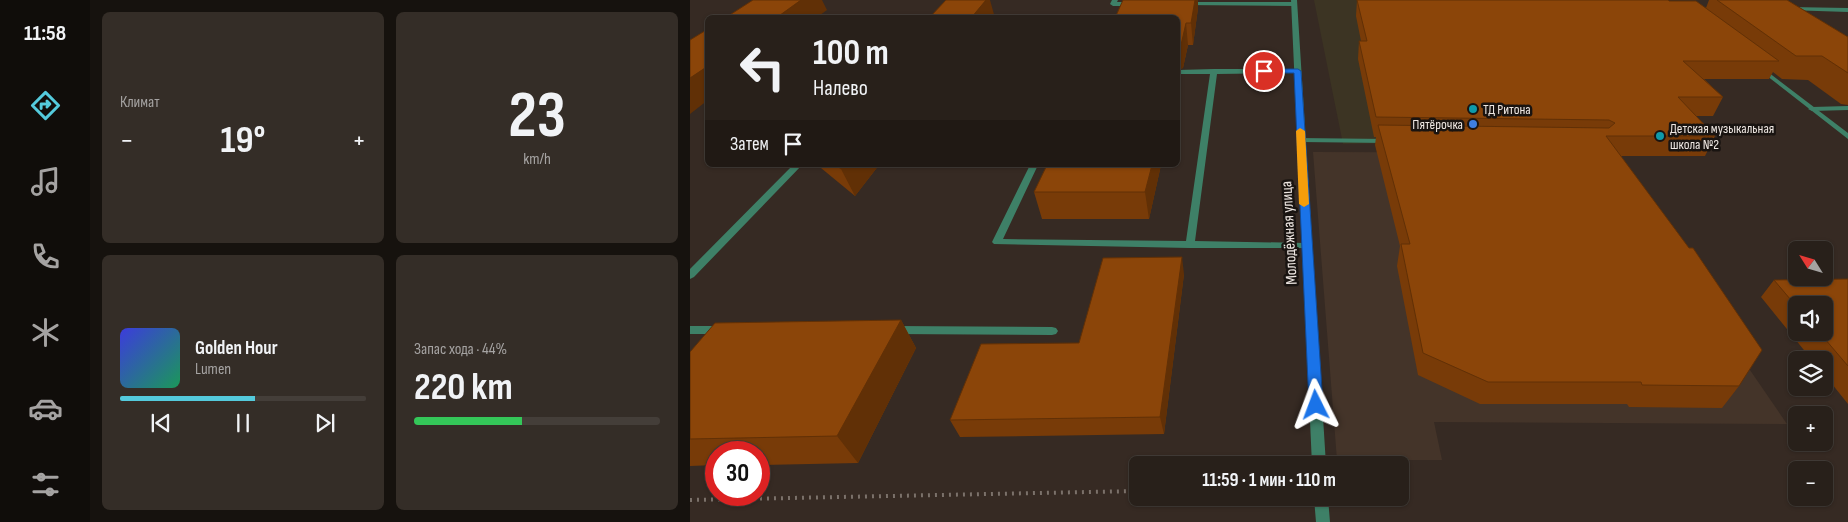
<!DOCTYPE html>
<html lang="ru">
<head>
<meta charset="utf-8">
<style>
	:root { --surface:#28201a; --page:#342d27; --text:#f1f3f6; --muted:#a5a3a2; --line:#443e39; --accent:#54cadc }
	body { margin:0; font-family:"Sofia Sans Condensed",sans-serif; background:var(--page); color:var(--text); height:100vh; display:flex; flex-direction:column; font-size:19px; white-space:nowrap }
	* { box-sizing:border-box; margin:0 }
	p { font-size:16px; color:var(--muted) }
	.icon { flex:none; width:28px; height:28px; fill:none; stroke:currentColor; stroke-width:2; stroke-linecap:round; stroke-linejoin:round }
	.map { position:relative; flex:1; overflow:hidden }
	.panel { display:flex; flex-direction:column; gap:12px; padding:12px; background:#16120e; width:600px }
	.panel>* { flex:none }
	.guide { position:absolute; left:15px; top:15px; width:475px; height:152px; border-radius:8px; box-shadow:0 1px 4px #0004,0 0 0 1px var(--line); background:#28201a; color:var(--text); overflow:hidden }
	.needle { width:32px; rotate:307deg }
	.buttons { position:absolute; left:1098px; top:241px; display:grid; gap:10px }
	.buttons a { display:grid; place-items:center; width:45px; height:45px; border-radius:8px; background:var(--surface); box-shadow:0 1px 4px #0004,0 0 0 1px var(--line); font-size:25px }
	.speed { position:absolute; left:15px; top:441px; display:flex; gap:10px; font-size:25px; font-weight:700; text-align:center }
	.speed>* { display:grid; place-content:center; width:65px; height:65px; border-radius:50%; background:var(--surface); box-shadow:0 1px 4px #0004,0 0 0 1px var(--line); line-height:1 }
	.speed .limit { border:8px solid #d22; background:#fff; color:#111 }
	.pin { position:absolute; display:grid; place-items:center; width:42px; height:42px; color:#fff; margin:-21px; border:2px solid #fff; border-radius:50%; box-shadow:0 1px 5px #0007 }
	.me { position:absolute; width:55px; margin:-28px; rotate:357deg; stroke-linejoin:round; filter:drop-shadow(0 0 4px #0008) }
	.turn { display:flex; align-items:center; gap:18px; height:105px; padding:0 25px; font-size:22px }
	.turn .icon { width:65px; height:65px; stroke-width:2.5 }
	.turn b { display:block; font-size:35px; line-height:42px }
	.then { display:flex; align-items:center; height:48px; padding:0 25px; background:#0003; gap:10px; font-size:19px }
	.big { font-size:38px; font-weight:700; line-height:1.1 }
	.panel .card { flex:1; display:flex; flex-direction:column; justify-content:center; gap:8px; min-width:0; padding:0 18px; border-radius:8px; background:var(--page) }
	.panel .dial { align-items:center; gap:0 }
	.dial b { font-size:65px; line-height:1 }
	.song { display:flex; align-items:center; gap:15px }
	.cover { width:60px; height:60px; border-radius:8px; background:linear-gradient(135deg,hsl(240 70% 55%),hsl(150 70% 35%)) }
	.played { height:5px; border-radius:2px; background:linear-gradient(90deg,var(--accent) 55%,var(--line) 55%) }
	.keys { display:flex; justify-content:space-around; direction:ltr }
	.heat { display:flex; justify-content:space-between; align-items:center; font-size:28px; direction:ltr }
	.charge { height:8px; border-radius:4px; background:linear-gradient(90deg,#34c759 44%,var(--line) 0) }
	.panel .tiles { flex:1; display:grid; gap:12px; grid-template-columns:repeat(2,1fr) }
	.trip { position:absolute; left:439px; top:456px; width:280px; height:50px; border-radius:8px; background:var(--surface); box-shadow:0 1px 4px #0004,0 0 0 1px var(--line); font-weight:700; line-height:50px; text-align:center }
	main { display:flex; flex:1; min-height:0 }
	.menu { display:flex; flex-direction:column; width:90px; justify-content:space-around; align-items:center; background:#100d0a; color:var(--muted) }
	.menu .icon { width:35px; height:35px }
	.menu .selected { color:var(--accent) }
	.menu b { font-size:22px; color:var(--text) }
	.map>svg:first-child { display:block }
	.built { fill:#443429 }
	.industrial { fill:#3c3423 }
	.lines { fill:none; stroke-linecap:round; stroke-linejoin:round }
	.path { stroke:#7b716a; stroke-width:4; stroke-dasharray:2 5; stroke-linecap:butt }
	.lane { fill:#3e8067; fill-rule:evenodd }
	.street { fill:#3e8067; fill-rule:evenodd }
	.wall { fill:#783b08; fill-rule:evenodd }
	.shaded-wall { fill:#613006 }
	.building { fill:#8b4509; stroke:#613006 }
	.route { fill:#1a73e8; stroke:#114b97 }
	.slow { fill:#f59e0b }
	.culture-dot { fill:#0f9aa8; stroke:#191411; stroke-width:2 }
	.shop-dot { fill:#3f7fe0; stroke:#191411; stroke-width:2 }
	.labels { text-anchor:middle; stroke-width:5; stroke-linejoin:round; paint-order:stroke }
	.far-poi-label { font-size:14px; fill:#eee7e2; stroke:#191411; text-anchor:start }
	.street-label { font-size:16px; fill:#eee7e2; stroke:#191411 }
</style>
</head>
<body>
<main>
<nav class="menu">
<b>11:58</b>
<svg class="icon selected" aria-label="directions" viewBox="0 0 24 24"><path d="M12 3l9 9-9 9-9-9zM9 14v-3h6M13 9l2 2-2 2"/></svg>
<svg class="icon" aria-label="music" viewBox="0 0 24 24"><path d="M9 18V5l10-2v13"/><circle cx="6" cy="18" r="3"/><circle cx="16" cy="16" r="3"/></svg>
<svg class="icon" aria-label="phone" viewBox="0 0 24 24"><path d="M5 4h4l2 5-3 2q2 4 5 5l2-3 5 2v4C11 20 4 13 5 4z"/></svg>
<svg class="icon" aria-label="climate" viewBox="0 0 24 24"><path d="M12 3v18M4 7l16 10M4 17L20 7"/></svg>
<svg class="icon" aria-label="car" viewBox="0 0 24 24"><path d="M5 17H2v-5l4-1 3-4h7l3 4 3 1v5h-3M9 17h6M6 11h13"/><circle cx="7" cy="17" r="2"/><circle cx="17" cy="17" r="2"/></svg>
<svg class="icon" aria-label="filters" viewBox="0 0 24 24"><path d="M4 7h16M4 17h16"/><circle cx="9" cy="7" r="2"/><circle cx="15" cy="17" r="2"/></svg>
</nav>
<section class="panel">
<div class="tiles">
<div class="card"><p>Климат</p>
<div class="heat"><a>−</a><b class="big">19°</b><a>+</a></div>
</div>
<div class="card dial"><b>23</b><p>km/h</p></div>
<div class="card">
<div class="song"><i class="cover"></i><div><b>Golden Hour</b><p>Lumen</p></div></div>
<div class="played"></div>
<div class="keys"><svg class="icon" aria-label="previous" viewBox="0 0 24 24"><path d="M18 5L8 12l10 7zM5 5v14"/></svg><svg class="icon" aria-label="pause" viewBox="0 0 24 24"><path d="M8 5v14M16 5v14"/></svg><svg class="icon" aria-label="next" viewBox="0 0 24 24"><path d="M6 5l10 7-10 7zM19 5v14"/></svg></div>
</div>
<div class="card"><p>Запас хода · 44%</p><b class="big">220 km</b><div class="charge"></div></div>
</div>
</section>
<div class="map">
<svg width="1158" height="522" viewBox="0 0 1158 522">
	<rect width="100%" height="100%" fill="#362a23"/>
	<path class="built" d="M623 152 911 153 1097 424 744 422 752 460H647Z"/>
	<path class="industrial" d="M624 0H804L907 140 653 144Z"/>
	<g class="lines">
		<path class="path" d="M0 500 448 491"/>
		<path class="lane" d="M422 0H428L427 2H443L446 4 443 6H423L420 4Z
			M495 2H604L607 4 604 6 493 5V3Z
			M1099 7 1158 8V12L1097 10 1096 9Z
			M524 69H608L611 71 608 73 527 74 505 241 616 243 621 246 619 248H500L304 244 302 242 340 165H348L313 239 496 241 520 74H488V70Z
			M1158 106V110L1122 111 1118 109 1122 107Z
			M608 138 697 139 701 141 697 143 611 142H608Z
			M103 165H112L4 277 0 279V269Z
			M0 326H31L35 327 37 330 35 333 31 334H0Z
			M203 326 362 327 366 328 368 331 366 334 362 335 203 334 199 333 197 330 199 327Z"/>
		<path class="street" d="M601 0H607L636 465H622Z
			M1070 66 1158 133V139L1068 69 1067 68Z
			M624 498H638L640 522H626Z"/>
	</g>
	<path class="wall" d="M433 0H510H508V8L503 45H498L493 68 490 69 491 76 488 92V18Z
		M667 0 979 1 1016 8 1019 0H1097L1158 37V105L1151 104 1118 80 1092 79 1083 72 1079 79H1014L1033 97 1023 116H1006L1025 136 1015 156H931L1049 386 1032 408 939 407 937 404H790L728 375 707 266 710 246 685 145 686 137H684L668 59 669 41H671L666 16Z
		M130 165H189L165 196 131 168Z
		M471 165 459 219H352L344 192Z
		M494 274 474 434 270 437 260 420 389 343Z
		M1158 279V404L1134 374V360H1122L1071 297 1084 280ZM1106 305 1134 332H1106Z
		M211 320 226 348 168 463 69 465V452H26V465L0 466V352Z"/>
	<path class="shaded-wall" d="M111 0H132L137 10 126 18H86Z
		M296 0H300L305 18H281Z
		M505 0H508V8L503 45 501 23Z
		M496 23 498 45 493 68 490 69 491 76 488 92V46Z
		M18 66V100L0 114V78Z
		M155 165H189L165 196 151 169Z
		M462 165H471L459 219 455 192Z
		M492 257 494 274 474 434 470 417Z
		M211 320 226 348 168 463 147 436Z"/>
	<path class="building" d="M63 0H111L86 18H35Z
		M256 0H296L281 18H239Z
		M433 0H505L501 23H496L491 45 488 46V18H425Z
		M667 0H978L979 1H1006L1089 61H993L1033 97H988L1025 136H916L999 248H1003L1072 350 1049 386 952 385 951 382H798L733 353 711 244H720L688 125 919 128 925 123 919 120 686 117 669 41H677Z
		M1027 0H1097L1158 37V73L1132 56H1106Z
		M18 29V66L0 78V40Z
		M146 165H155L151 169Z
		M357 165H462L455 192H344Z
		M492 257 470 417 260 420 291 344 389 343 413 258Z
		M1158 279V366L1129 332H1134V305H1106V306L1084 280Z
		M211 320 147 436 0 439V352L25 323Z"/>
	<path class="route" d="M571 69H608L611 71 633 405 631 410 626 411 621 410 619 405 604 73H574L570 71Z"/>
	<path class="slow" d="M610 128 615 131 619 204 614 207 609 204 606 131Z"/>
	<g class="culture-dot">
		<circle cx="783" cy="109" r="5"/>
		<circle cx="970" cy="136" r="5"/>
	</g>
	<circle class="shop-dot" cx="783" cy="124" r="5"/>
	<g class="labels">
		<g class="far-poi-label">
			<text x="793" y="114">ТД Ритона</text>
			<text x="773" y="129" text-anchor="end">Пятёрочка</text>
			<text x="980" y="133">Детская музыкальная<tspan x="980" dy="16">школа №2</tspan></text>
		</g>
		<g class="street-label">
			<text transform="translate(598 233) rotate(-93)" y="6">Молодёжная улица</text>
		</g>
	</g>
</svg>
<div class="buttons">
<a><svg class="needle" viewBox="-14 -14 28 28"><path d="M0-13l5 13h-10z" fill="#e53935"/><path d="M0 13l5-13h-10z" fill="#a5a3a2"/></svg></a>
<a><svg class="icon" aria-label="sound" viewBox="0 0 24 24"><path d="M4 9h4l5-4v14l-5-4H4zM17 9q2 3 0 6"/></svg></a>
<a><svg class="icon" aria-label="layers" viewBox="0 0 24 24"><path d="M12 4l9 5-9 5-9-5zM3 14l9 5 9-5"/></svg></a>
<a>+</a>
<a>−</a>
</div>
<div class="speed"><div class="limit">30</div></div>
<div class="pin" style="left:574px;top:71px;background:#d93025"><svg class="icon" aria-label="arrive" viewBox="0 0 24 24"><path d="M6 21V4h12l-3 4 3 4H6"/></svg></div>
<svg class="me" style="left:626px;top:405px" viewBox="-20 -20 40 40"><path d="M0-17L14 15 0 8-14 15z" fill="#1a73e8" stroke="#fff" stroke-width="4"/></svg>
<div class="trip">11:59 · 1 мин · 110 m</div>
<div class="guide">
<div class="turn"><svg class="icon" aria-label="left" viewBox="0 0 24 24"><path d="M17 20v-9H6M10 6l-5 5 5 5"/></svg><div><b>100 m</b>Налево</div></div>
<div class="then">Затем<svg class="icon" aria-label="arrive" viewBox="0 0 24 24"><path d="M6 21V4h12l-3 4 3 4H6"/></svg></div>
</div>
</div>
</main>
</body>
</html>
